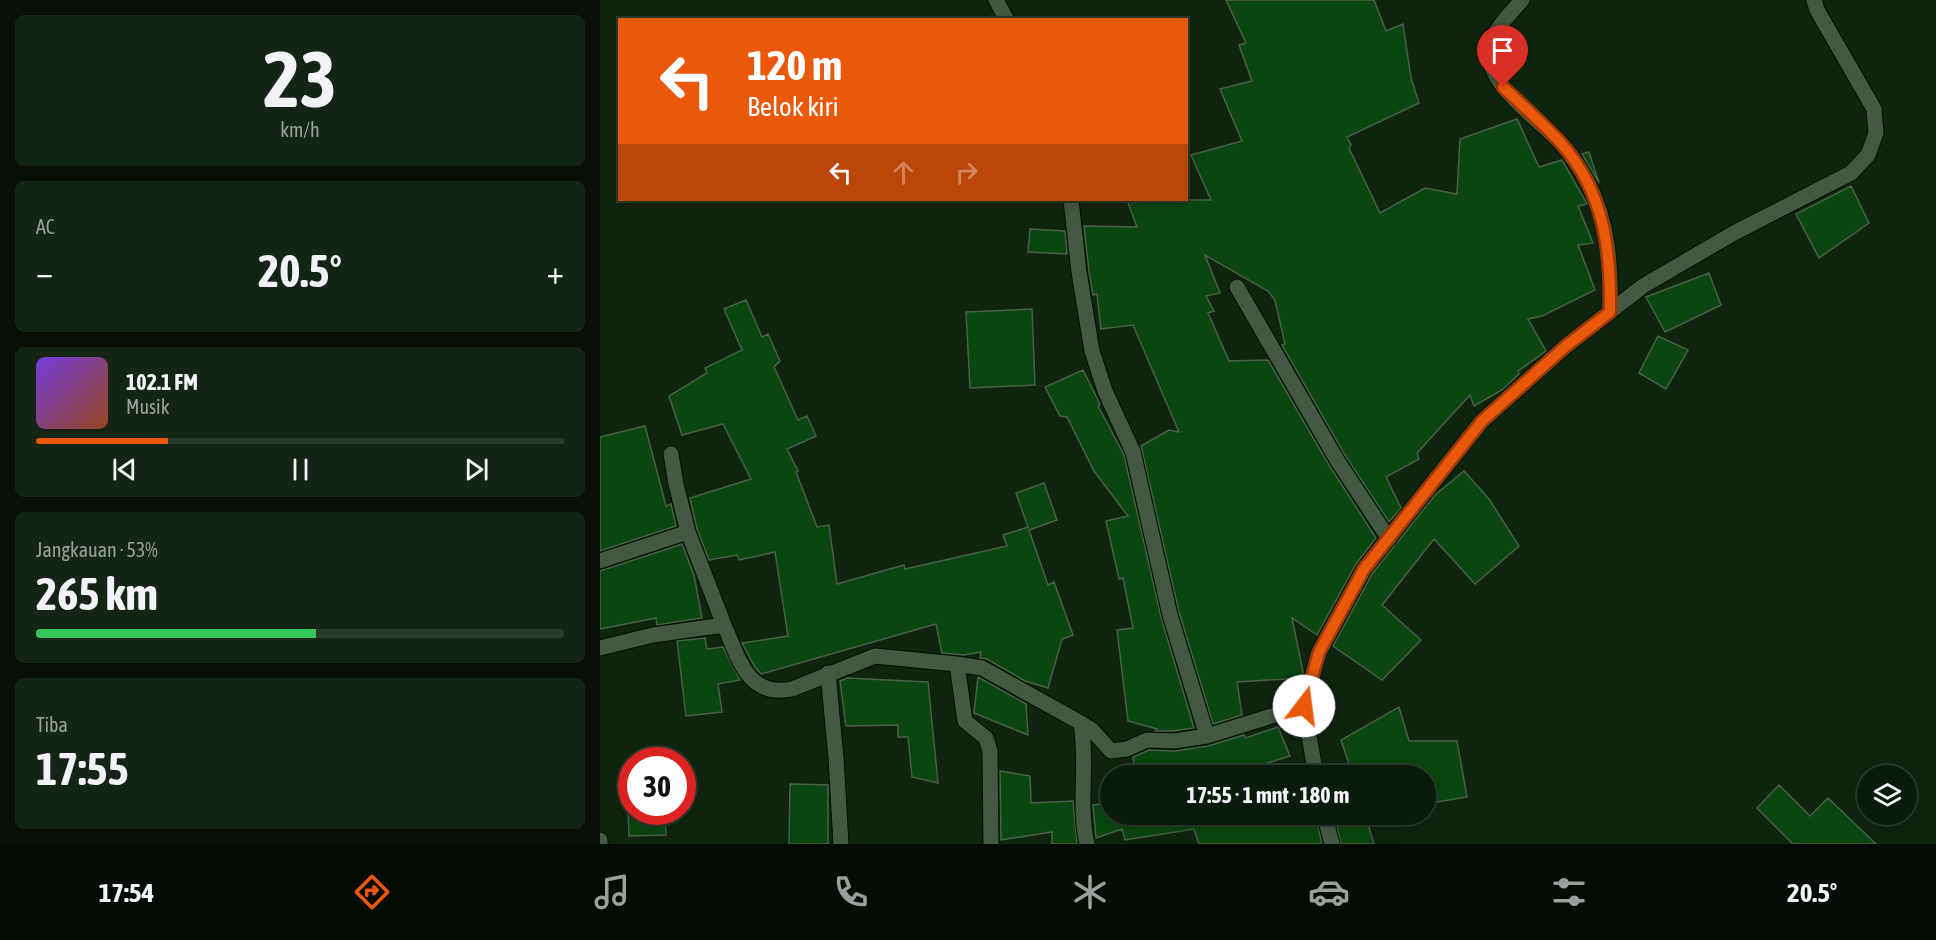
<!DOCTYPE html>
<html lang="id">
<head>
<meta charset="utf-8">
<style>
	:root { --surface:#0c1c0c; --page:#152515; --text:#f1f3f6; --muted:#9aa19d; --line:#2c3a2d; --accent:#ea580c }
	body { margin:0; font-family:"Asap Condensed",sans-serif; background:var(--page); color:var(--text); height:100vh; display:flex; flex-direction:column; font-size:22px; white-space:nowrap }
	* { box-sizing:border-box; margin:0 }
	p { font-size:20px; color:var(--muted) }
	.icon { flex:none; width:33px; height:33px; fill:none; stroke:currentColor; stroke-width:2; stroke-linecap:round; stroke-linejoin:round }
	.map { position:relative; flex:1; overflow:hidden }
	.details { display:flex; flex-direction:column; gap:15px; padding:15px; background:#070f07; width:600px }
	.details>* { flex:none }
	.banner { position:absolute; left:18px; top:18px; width:570px; height:183px; border-radius:0px; box-shadow:0 3px 15px #0003,0 0 0 2px var(--line); background:#ea580c; color:#fff; overflow:hidden }
	.controls { position:absolute; left:1257px; top:765px; display:grid; gap:12px }
	.controls a { display:grid; place-items:center; width:60px; height:60px; border-radius:50%; background:var(--surface); box-shadow:0 3px 15px #0003,0 0 0 2px var(--line); font-size:30px }
	.speed { position:absolute; left:18px; top:747px; display:flex; gap:12px; font-size:30px; font-weight:700; text-align:center }
	.speed>* { display:grid; place-content:center; width:78px; height:78px; border-radius:50%; background:var(--surface); box-shadow:0 3px 15px #0003,0 0 0 2px var(--line); line-height:1 }
	.speed .limit { border:9px solid #d22; background:#fff; color:#111 }
	.pin { position:absolute; display:grid; place-items:center; width:51px; height:51px; color:#fff; margin:-62px -26px; border-radius:50% 50% 50% 0; rotate:-45deg; box-shadow:0 0 6px #0007 }
	.pin .icon { rotate:45deg }
	.me { position:absolute; width:66px; margin:-33px; rotate:15deg; stroke-linejoin:round; filter:drop-shadow(0 0 4px #0008) }
	.turn { display:flex; align-items:center; gap:21px; height:126px; padding:0 30px; font-size:27px }
	.turn .icon { width:78px; height:78px; stroke-width:2.5 }
	.turn b { display:block; font-size:42px; line-height:51px }
	.lanes { display:flex; align-items:center; height:57px; padding:0 30px; background:#0003; justify-content:center; gap:30px; direction:ltr }
	.lanes .off { opacity:.35 }
	.big { font-size:45px; font-weight:700; line-height:1.1 }
	.details .card { flex:1; display:flex; flex-direction:column; justify-content:center; gap:9px; min-width:0; padding:0 21px; border-radius:9px; background:var(--page) }
	.details .dial { align-items:center; gap:0 }
	.dial b { font-size:78px; line-height:1 }
	.song { display:flex; align-items:center; gap:18px }
	.cover { width:72px; height:72px; border-radius:9px; background:linear-gradient(135deg,hsl(260 70% 55%),hsl(20 70% 35%)) }
	.played { height:6px; border-radius:3px; background:linear-gradient(90deg,var(--accent) 25%,var(--line) 25%) }
	.keys { display:flex; justify-content:space-around; direction:ltr }
	.heat { display:flex; justify-content:space-between; align-items:center; font-size:33px; direction:ltr }
	.charge { height:9px; border-radius:4px; background:linear-gradient(90deg,#34c759 53%,var(--line) 0) }
	.trip { position:absolute; left:500px; top:765px; width:336px; height:60px; border-radius:30px; background:var(--surface); box-shadow:0 3px 15px #0003,0 0 0 2px var(--line); font-weight:700; line-height:60px; text-align:center }
	.dock { display:flex; height:96px; justify-content:space-around; align-items:center; background:#050b05; color:var(--muted) }
	.dock .icon { width:42px; height:42px }
	.dock .on { color:var(--accent) }
	.dock b { font-size:27px; color:var(--text) }
	main { display:flex; flex:1; min-height:0 }
	.map>svg:first-child { display:block }
	.building { fill:#0a460f; stroke:#496048; stroke-width:1.5 }
	.lines { fill:none; stroke-linecap:round; stroke-linejoin:round }
	.street-casing { stroke:#000e00; stroke-width:17 }
	.street { stroke:#435a42; stroke-width:15 }
	.route-casing { stroke:#983908; stroke-width:15 }
	.route { stroke:#ea580c; stroke-width:10 }
</style>
</head>
<body>
<main>
<section class="details">
<div class="card dial"><b>23</b><p>km/h</p></div>
<div class="card"><p>AC</p>
<div class="heat"><a>−</a><b class="big">20.5°</b><a>+</a></div>
</div>
<div class="card">
<div class="song"><i class="cover"></i><div><b>102.1 FM</b><p>Musik</p></div></div>
<div class="played"></div>
<div class="keys"><svg class="icon" aria-label="previous" viewBox="0 0 24 24"><path d="M18 5L8 12l10 7zM5 5v14"/></svg><svg class="icon" aria-label="pause" viewBox="0 0 24 24"><path d="M8 5v14M16 5v14"/></svg><svg class="icon" aria-label="next" viewBox="0 0 24 24"><path d="M6 5l10 7-10 7zM19 5v14"/></svg></div>
</div>
<div class="card"><p>Jangkauan · 53%</p><b class="big">265 km</b><div class="charge"></div></div>
<div class="card"><p>Tiba</p><b class="big">17:55</b></div>
</section>
<div class="map">
<svg width="1336" height="844" viewBox="0 0 1336 844">
	<rect width="100%" height="100%" fill="#102510"/>
	<path class="building" d="M626 0H774L786 31 803 24 811 78 819 103 747 137 751 145 749 148 780 213 825 188 857 194 860 139 917 119 939 167 962 160 986 202 987 204 978 206 993 243 978 245 995 290 942 316 928 319 946 351 918 371 919 374 902 390 874 406 870 395 817 453 819 459 786 477 801 508 789 522 745 455 682 345 685 344 675 300 668 291 605 255 620 293 606 296 614 311 608 313 629 361 668 360 729 465 776 538 756 564 717 635 692 618 703 672 702 678 637 682 642 715 613 724 579 612 541 446 569 430 579 432 533 325 501 329 497 294 493 295 489 271 484 226 537 227 527 200H611L591 155 642 141 620 89 652 81 639 45 646 43Z
		M989 152 999 183 982 154Z
		M1251 186 1269 223 1219 258 1196 214Z
		M430 229 465 231 467 254 428 252Z
		M1109 273 1121 305 1065 332 1046 297Z
		M146 300 162 337 168 334 180 361 174 367 198 420 207 416 216 436 187 449 198 471 196 472 217 527 229 525 237 584 304 565 305 569 407 546 403 535 428 527 416 493 444 483 457 520 429 530 448 585 454 582 473 635 462 639 448 688 425 681 387 659 380 658 381 652 364 655 342 653 336 624 161 674 155 667 142 643 188 636 175 552 139 560 137 555 109 560 97 529 90 498 151 479 123 424 82 435 69 396 107 373 105 368 142 350 124 309Z
		M432 309 435 385 370 388 366 312Z
		M1058 336 1088 350 1066 389 1039 373Z
		M483 370 500 404 498 406 524 455 561 617 594 728 573 731H555L557 729 528 721 517 630 533 628 523 578 519 579 506 521 528 516 494 471 467 417 460 416 445 387Z
		M45 426 66 506 71 504 76 526 0 551V437Z
		M864 471 889 499 919 546 875 584 834 539 782 605 821 640 782 680 733 646 772 574 835 495Z
		M82 544 94 575 102 618 57 625 56 618 0 629V571Z
		M105 638 107 649 123 647 140 680 118 684 122 712 86 716 77 641Z
		M378 677 426 704 428 735 374 713Z
		M247 678 328 682 338 783 312 777 308 737H298V725L246 726 240 681Z
		M799 707 809 741H857L867 797 825 804V776H753L741 740Z
		M678 727 690 756 658 766 660 776H536L535 773 533 757 549 750 575 751 608 746 644 735 645 738Z
		M400 771 430 776 431 803 473 801 477 844H452V832L401 840Z
		M190 784 228 785V844H189Z
		M1179 785 1210 816 1228 798 1276 844H1193L1157 808Z
		M510 803V814H715L722 844H599L594 829 525 840 522 829 496 838 493 805Z
		M28 812H65L66 835 29 836Z
		M734 814H765L774 844H741Z"/>
	<g class="lines">
		<defs>
			<path id="street" d="M396 0 407 20
				M922 0C911 13 895 28 890 45 881 81 937 118 959 141 970 153 980 168 988 183 1009 223 1011 267 1010 312
				M471 200 479 272 492 351 505 391 533 452 570 615 607 736
				M637 287 737 460 789 539
				M71 454 76 484 88 532 124 625
				M0 561 88 532
				M0 648 53 635 124 625C139 658 147 698 192 689L275 656 357 664 382 668 481 723 492 730 511 751 527 749 547 740 574 741 607 736 704 706
				M357 664 365 721 386 738 390 751 391 844
				M228 673 236 758 241 844
				M481 723C488 763 478 804 487 844
				M716 776 704 706 719 652 764 569 882 421 966 346 1043 286 1134 233 1251 173 1268 155 1276 133 1274 109 1217 10 1214 0
				M724 814 732 844
				M0 840V844"/>
		</defs>
		<use href="#street" class="street-casing"/>
		<use href="#street" class="street"/>
	</g>
	<g class="lines">
		<defs>
			<path id="route" d="M704 706 719 652 764 569 882 421 966 346 1010 312C1011 249 1004 191 960 142 942 123 922 105 903 87"/>
		</defs>
		<use href="#route" class="route-casing"/>
		<use href="#route" class="route"/>
	</g>
</svg>
<div class="controls">
<a><svg class="icon" aria-label="layers" viewBox="0 0 24 24"><path d="M12 4l9 5-9 5-9-5zM3 14l9 5 9-5"/></svg></a>
</div>
<div class="speed"><div class="limit">30</div></div>
<div class="pin" style="left:903px;top:87px;background:#d93025"><svg class="icon" aria-label="arrive" viewBox="0 0 24 24"><path d="M6 21V4h12l-3 4 3 4H6"/></svg></div>
<svg class="me" style="left:704px;top:706px" viewBox="-20 -20 40 40"><circle r="19" fill="#fff"/><path d="M0-13L10 11 0 6-10 11z" fill="#ea580c"/></svg>
<div class="trip">17:55 · 1 mnt · 180 m</div>
<div class="banner">
<div class="turn"><svg class="icon" aria-label="left" viewBox="0 0 24 24"><path d="M17 20v-9H6M10 6l-5 5 5 5"/></svg><div><b>120 m</b>Belok kiri</div></div>
<div class="lanes"><svg class="icon" aria-label="left" viewBox="0 0 24 24"><path d="M17 20v-9H6M10 6l-5 5 5 5"/></svg><svg class="icon off" aria-label="ahead" viewBox="0 0 24 24"><path d="M12 20V5M6 11l6-6 6 6"/></svg><svg class="icon off" aria-label="right" viewBox="0 0 24 24"><path d="M7 20v-9h11M14 6l5 5-5 5"/></svg></div>
</div>
</div>
</main>
<nav class="dock">
<b>17:54</b>
<svg class="icon on" aria-label="directions" viewBox="0 0 24 24"><path d="M12 3l9 9-9 9-9-9zM9 14v-3h6M13 9l2 2-2 2"/></svg>
<svg class="icon" aria-label="music" viewBox="0 0 24 24"><path d="M9 18V5l10-2v13"/><circle cx="6" cy="18" r="3"/><circle cx="16" cy="16" r="3"/></svg>
<svg class="icon" aria-label="phone" viewBox="0 0 24 24"><path d="M5 4h4l2 5-3 2q2 4 5 5l2-3 5 2v4C11 20 4 13 5 4z"/></svg>
<svg class="icon" aria-label="climate" viewBox="0 0 24 24"><path d="M12 3v18M4 7l16 10M4 17L20 7"/></svg>
<svg class="icon" aria-label="car" viewBox="0 0 24 24"><path d="M5 17H2v-5l4-1 3-4h7l3 4 3 1v5h-3M9 17h6M6 11h13"/><circle cx="7" cy="17" r="2"/><circle cx="17" cy="17" r="2"/></svg>
<svg class="icon" aria-label="filters" viewBox="0 0 24 24"><path d="M4 7h16M4 17h16"/><circle cx="9" cy="7" r="2"/><circle cx="15" cy="17" r="2"/></svg>
<b>20.5°</b>
</nav>
</body>
</html>
